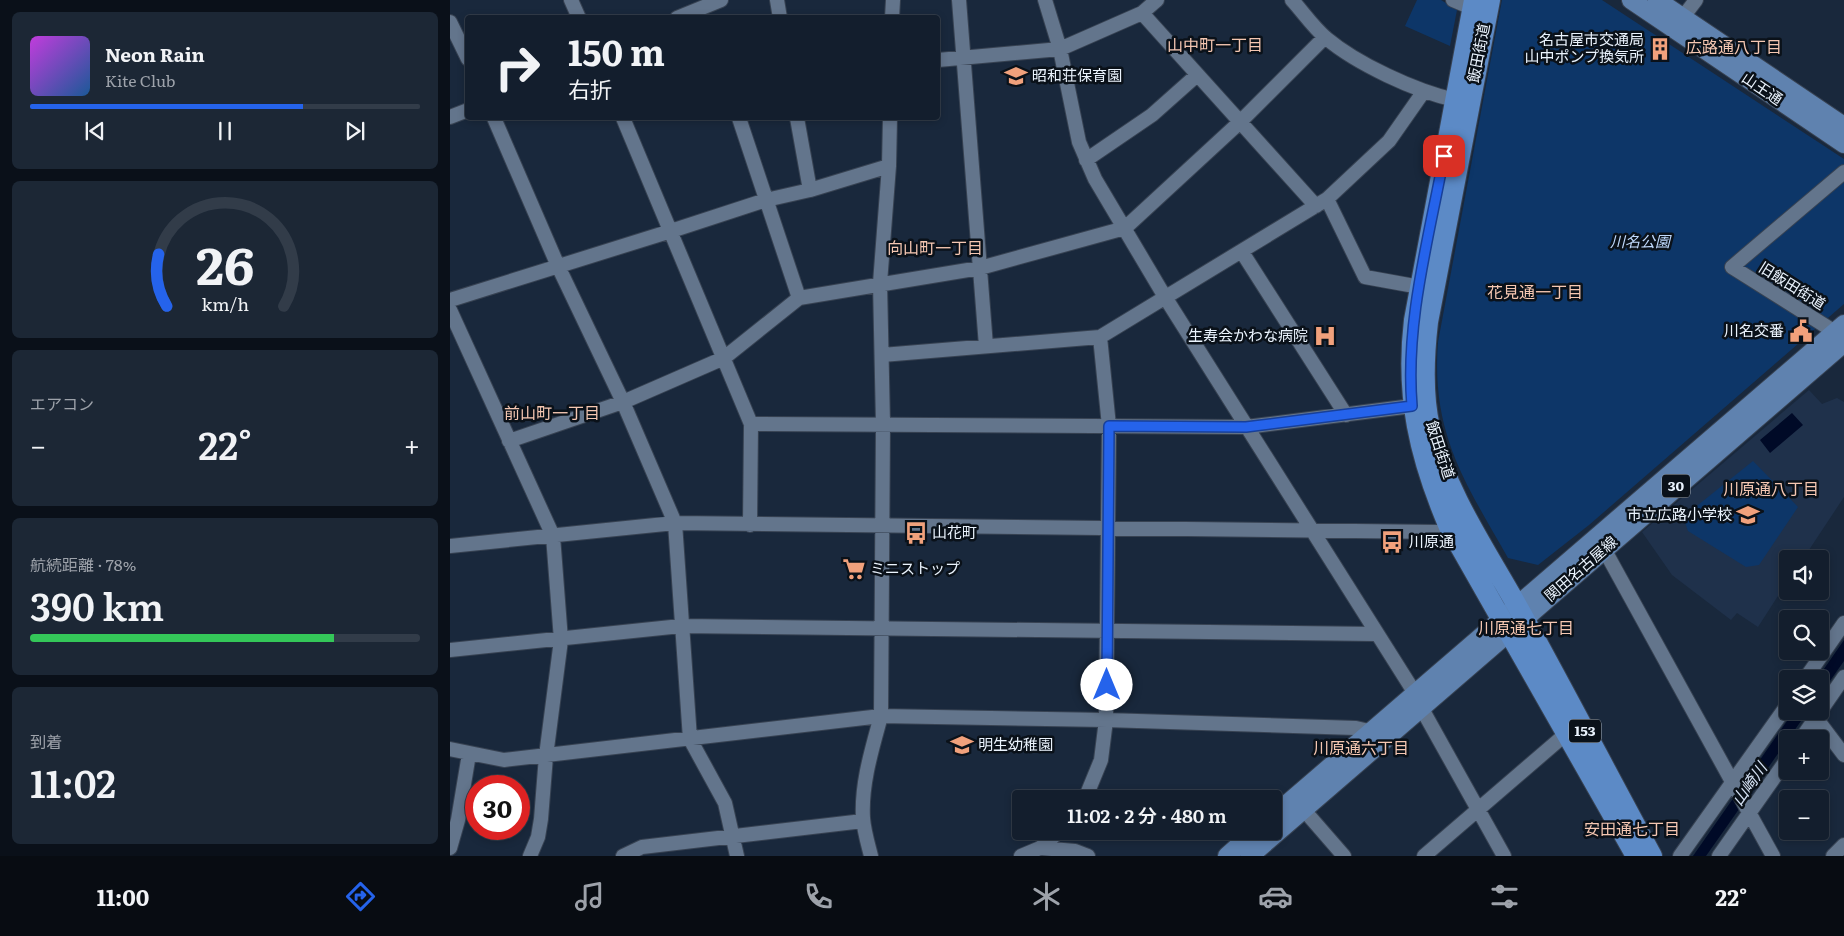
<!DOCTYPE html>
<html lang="ja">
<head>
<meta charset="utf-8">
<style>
	:root { --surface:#131e2d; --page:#1c2735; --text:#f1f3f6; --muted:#9da2aa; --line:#323c49; --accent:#2563eb }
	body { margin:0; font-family:Literata,"Noto Sans JP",serif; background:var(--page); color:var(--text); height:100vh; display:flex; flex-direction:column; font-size:19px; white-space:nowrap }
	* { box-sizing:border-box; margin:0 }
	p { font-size:16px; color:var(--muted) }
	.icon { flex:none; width:28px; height:28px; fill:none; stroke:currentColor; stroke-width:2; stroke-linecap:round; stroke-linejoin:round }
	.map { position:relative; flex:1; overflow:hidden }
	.sheet { display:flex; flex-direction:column; gap:12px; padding:12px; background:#0a1019; width:450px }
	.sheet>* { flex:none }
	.guide { position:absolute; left:15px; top:15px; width:475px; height:105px; border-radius:5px; box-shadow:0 2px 8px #0003,0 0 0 1px var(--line); background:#131e2d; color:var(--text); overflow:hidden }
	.buttons { position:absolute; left:1329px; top:550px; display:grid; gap:10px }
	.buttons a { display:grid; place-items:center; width:50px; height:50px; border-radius:5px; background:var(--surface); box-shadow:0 2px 8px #0003,0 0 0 1px var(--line); font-size:25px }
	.speed { position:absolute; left:15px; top:775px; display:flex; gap:10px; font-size:25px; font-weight:700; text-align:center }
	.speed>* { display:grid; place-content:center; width:65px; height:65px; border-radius:50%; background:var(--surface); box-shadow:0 2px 8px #0003,0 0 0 1px var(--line); line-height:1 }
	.speed .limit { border:8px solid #d22; background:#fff; color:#111 }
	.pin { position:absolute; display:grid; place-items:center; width:42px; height:42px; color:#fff; margin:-21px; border-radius:10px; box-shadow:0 2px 8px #0006 }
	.me { position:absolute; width:55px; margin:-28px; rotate:0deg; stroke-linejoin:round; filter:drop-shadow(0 0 4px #0008) }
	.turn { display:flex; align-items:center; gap:18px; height:105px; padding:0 20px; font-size:22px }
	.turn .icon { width:65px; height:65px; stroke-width:2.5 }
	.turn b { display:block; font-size:35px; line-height:42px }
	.big { font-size:38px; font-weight:600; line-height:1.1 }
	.sheet .widget { flex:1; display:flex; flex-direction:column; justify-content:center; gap:8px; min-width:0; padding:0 18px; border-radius:8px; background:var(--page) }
	.sheet .dial { align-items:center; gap:0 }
	.dial svg { height:130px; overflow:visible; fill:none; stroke:var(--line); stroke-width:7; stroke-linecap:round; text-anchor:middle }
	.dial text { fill:var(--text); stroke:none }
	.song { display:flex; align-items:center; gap:15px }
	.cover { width:60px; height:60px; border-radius:8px; background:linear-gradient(135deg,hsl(290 70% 55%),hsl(210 70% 35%)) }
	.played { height:5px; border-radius:2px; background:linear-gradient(90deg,var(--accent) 70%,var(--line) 70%) }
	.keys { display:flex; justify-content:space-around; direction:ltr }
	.heat { display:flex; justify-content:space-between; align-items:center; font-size:28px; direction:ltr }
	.charge { height:8px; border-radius:4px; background:linear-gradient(90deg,#34c759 78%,var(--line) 0) }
	.trip { position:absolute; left:562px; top:790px; width:270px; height:50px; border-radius:5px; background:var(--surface); box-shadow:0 2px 8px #0003,0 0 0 1px var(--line); font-weight:600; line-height:50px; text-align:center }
	.tab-bar { display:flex; height:80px; justify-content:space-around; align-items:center; background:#080c12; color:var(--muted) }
	.tab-bar .icon { width:35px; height:35px }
	.tab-bar .active { color:var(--accent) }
	.tab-bar b { font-size:22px; color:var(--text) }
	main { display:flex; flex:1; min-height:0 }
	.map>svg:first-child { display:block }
	.built { fill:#1f314b }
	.green { fill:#0d3668 }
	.water { fill:#000a27 }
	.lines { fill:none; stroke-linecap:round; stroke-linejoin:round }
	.minor-casing { stroke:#374252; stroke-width:16 }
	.major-casing { stroke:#374252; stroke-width:20 }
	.highway-casing { stroke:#374252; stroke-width:22 }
	.minor { stroke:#63758c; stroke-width:14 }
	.major { stroke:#5f82af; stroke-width:18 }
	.highway { stroke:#5c8ac6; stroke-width:20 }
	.route-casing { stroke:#184099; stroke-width:12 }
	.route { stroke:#2563eb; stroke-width:9 }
	.labels { text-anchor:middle; stroke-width:5; stroke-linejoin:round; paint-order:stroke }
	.shield { fill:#0a1119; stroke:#a8b0b9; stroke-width:1 }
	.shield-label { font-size:14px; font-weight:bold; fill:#ebf4fe }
	.poi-label { font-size:15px; fill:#ebf4fe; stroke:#0a1119; text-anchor:start }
	.street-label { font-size:15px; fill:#ebf4fe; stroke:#0a1119 }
	.park-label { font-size:15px; font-style:italic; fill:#c1dbfe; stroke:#0a1119 }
	.neighbourhood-label { font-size:16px; fill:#f5c7b2; stroke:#0a1119 }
	.water-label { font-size:16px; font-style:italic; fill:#d6e3f5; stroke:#0a1119 }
</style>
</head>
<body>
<main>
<section class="sheet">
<div class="widget">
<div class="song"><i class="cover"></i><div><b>Neon Rain</b><p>Kite Club</p></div></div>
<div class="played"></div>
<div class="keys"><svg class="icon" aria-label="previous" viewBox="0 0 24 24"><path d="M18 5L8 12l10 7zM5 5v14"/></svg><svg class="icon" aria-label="pause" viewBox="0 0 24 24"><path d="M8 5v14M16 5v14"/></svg><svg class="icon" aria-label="next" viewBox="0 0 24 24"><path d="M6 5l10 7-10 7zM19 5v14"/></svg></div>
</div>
<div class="widget dial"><svg viewBox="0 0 100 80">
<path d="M14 69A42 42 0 1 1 86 69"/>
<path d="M14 69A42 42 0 0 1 9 37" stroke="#2563eb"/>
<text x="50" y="56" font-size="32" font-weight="700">26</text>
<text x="50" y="72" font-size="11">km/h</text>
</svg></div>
<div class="widget"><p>エアコン</p>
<div class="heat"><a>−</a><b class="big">22°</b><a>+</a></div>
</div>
<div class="widget"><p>航続距離 · 78%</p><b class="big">390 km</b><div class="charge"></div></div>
<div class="widget"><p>到着</p><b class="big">11:02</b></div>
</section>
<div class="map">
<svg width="1394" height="856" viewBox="0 0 1394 856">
	<rect width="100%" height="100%" fill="#19283c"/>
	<path class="built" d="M1359 390 1372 404 1387 398 1394 402V497L1353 559H1338L1337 582 1308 627 1287 613 1281 620 1222 575 1192 532Z"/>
	<path class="green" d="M967 0H991L1007 10 1000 46 955 26Z
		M1052 0H1152L1394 159V304L1139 525 1088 565 1058 558C1015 482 981 434 988 342Z
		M1303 461 1348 507 1309 565 1296 567 1238 531 1233 517Z"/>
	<path class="water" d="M1342 413 1353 425 1320 453 1310 440Z
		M1394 640V661L1370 695V679H1367Z
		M1344 711H1358L1256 856H1243Z"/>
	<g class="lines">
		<defs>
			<path id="minor" d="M121 0 129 18
				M327 0 330 18
				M509 0 536 346
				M595 0 610 49 629 142 645 179 715 297 966 695
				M842 0C853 12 863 27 876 38 907 64 965 91 1005 100
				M1003 0 1022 8
				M692 13 866 206
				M1233 17 1246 0
				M227 18 271 0
				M442 18 443 0
				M0 22 18 59
				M488 60 610 49 692 13 707 0
				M0 117 18 110
				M44 118 108 266 173 402 225 523 240 739 275 803 287 856
				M173 118 301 424 300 525
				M289 118 349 298
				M347 118 360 190
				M636 160 702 115 747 75
				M877 199 915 277 970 287
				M792 252 896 415
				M0 300 221 231 316 200 360 190 439 166
				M0 310 103 536 111 640 96 756 91 819 88 837 80 856
				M1385 332 1282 267 1394 172
				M432 355 650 337 877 199 939 141 974 91
				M301 424 796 427 962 406
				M59 441 173 402 274 358 349 298 530 268 675 228 790 122 875 37
				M0 546 225 523 989 532 1005 523
				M1154 549 1323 856
				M0 650 231 626 926 634
				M1355 679 1394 623
				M972 709 1054 856
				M1366 718 1394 755
				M1351 739 1394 677
				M0 749 54 760 431 716 656 720 906 728 919 731
				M635 799 651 760 656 720 659 426 650 337
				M847 802 894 856
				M0 848 8 820 19 754
				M590 848 625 851 638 856
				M173 856 192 847 413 821
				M421 856C418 844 414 831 413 818 411 784 422 749 431 716L433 424 430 283 439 166 440 118
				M571 856 590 848 610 831
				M974 856 1117 733
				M1230 856 1338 704
				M1269 856 1338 758
				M1383 856 1394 845"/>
			<path id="major" d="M1181 0 1394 144
				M1207 0 1394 126
				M824 815 1394 324
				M777 856 805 831
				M800 856 1394 343"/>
			<path id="highway" d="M1024 0 964 320C955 396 969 457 999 527L1186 856
				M1040 0 978 322C974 357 972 393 980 427 997 497 1041 557 1075 620 1118 698 1159 777 1202 856"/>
		</defs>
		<use href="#minor" class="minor-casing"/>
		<use href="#major" class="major-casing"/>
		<use href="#highway" class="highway-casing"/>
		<use href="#minor" class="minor"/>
		<use href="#major" class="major"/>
		<use href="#highway" class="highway"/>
	</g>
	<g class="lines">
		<defs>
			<path id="route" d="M657 685 659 426 796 427 962 406C955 322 979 238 994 156"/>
		</defs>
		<use href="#route" class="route-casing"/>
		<use href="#route" class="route"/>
	</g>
	<defs>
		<symbol id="building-bare" viewBox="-9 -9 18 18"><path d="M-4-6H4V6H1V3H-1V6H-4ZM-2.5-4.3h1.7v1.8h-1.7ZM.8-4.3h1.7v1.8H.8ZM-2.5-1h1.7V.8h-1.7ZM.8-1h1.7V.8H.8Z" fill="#f1a17c" stroke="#0a1119" stroke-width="2.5" paint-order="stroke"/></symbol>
		<symbol id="school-bare" viewBox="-9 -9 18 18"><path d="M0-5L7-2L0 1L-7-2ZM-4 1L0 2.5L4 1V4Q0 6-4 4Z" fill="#f1a17c" stroke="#0a1119" stroke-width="2.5" paint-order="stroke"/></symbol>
		<symbol id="civic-bare" viewBox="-9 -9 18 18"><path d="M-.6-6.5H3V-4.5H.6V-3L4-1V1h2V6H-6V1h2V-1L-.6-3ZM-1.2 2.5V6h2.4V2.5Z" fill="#f1a17c" stroke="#0a1119" stroke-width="2.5" paint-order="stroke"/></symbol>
		<symbol id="hospital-bare" viewBox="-9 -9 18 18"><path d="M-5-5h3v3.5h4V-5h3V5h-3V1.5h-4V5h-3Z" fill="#f1a17c" stroke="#0a1119" stroke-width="2.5" paint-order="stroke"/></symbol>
		<symbol id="bus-bare" viewBox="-9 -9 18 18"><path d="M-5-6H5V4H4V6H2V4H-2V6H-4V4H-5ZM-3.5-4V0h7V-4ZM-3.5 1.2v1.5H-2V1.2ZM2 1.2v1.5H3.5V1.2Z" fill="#f1a17c" stroke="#0a1119" stroke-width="2.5" paint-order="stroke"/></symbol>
		<symbol id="supermarket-bare" viewBox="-9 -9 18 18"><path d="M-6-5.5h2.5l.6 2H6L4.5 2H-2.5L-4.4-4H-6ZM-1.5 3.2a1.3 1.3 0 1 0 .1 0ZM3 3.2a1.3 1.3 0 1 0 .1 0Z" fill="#f1a17c" stroke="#0a1119" stroke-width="2.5" paint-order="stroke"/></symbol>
	</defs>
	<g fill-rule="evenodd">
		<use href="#building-bare" x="1194" y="33" width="32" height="32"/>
		<use href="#school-bare" x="550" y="60" width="32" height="32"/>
		<use href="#civic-bare" x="1335" y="315" width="32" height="32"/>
		<use href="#hospital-bare" x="859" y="320" width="32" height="32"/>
		<use href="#school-bare" x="1282" y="499" width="32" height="32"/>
		<use href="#bus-bare" x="450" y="517" width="32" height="32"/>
		<use href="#bus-bare" x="926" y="526" width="32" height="32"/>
		<use href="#supermarket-bare" x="388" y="553" width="32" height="32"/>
		<use href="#school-bare" x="496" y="729" width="32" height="32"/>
	</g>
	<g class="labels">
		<g class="shield">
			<rect x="1212" y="474.5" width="28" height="23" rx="4"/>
			<rect x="1119" y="719.5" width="32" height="23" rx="4"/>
		</g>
		<g class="shield-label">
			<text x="1226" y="491">30</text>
			<text x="1135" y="736">153</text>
		</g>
		<g class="poi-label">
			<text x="1194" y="45" text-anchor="end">名古屋市交通局<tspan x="1194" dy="17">山中ポンプ換気所</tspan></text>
			<text x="582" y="81">昭和荘保育園</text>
			<text x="1334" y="336" text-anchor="end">川名交番</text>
			<text x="858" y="341" text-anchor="end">生寿会かわな病院</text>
			<text x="1282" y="520" text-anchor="end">市立広路小学校</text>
			<text x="482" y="538">山花町</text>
			<text x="959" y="547">川原通</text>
			<text x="420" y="574">ミニストップ</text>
			<text x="528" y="750">明生幼稚園</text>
		</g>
		<g class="street-label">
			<text transform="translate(1029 53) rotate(-79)" y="5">飯田街道</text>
			<text transform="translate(1312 89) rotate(34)" y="5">山王通</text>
			<text transform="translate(1342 286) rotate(32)" y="5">旧飯田街道</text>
			<text transform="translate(990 450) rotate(72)" y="5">飯田街道</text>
			<text transform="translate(1131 569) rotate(-41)" y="5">関田名古屋線</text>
		</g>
		<g class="park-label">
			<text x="1190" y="247">川名公園</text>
		</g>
		<g class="neighbourhood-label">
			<text x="765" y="51">山中町一丁目</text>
			<text x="1284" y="53">広路通八丁目</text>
			<text x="485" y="254">向山町一丁目</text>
			<text x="1085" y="298">花見通一丁目</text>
			<text x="102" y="419">前山町一丁目</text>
			<text x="1321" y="495">川原通八丁目</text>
			<text x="1076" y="634">川原通七丁目</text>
			<text x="911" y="754">川原通六丁目</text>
			<text x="1182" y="835">安田通七丁目</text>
		</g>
		<g class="water-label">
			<text transform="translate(1299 784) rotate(-55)" y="6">山崎川</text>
		</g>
	</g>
</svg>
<div class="buttons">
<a><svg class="icon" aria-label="sound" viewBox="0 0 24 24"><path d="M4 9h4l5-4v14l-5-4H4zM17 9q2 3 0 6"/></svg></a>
<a><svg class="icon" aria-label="search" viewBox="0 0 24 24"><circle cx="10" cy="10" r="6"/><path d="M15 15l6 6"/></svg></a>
<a><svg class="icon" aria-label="layers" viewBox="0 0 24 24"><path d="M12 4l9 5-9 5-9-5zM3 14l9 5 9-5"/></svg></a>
<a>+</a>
<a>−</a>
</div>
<div class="speed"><div class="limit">30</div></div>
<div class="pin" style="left:994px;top:156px;background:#d93025"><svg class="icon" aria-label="arrive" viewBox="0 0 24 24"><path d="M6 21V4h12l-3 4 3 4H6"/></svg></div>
<svg class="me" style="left:657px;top:685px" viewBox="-20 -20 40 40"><circle r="19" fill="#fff"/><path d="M0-13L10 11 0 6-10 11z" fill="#2563eb"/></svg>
<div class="trip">11:02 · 2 分 · 480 m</div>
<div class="guide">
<div class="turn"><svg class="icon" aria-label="right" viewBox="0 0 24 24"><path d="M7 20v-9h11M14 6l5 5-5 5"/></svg><div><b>150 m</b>右折</div></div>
</div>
</div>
</main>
<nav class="tab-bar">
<b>11:00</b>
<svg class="icon active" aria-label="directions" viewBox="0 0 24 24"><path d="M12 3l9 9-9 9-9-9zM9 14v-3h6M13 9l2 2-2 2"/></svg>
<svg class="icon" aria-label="music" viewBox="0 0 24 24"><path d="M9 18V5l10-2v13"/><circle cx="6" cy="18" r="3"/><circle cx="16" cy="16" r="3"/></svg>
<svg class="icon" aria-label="phone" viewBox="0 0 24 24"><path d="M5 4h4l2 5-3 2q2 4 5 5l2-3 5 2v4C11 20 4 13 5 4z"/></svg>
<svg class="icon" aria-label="climate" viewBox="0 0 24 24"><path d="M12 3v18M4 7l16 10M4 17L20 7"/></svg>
<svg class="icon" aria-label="car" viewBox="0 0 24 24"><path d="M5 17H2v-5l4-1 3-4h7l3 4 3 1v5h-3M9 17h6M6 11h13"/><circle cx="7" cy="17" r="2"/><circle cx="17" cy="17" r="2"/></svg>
<svg class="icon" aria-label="filters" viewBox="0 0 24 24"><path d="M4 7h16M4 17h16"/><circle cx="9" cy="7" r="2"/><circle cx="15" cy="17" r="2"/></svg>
<b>22°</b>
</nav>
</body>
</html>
